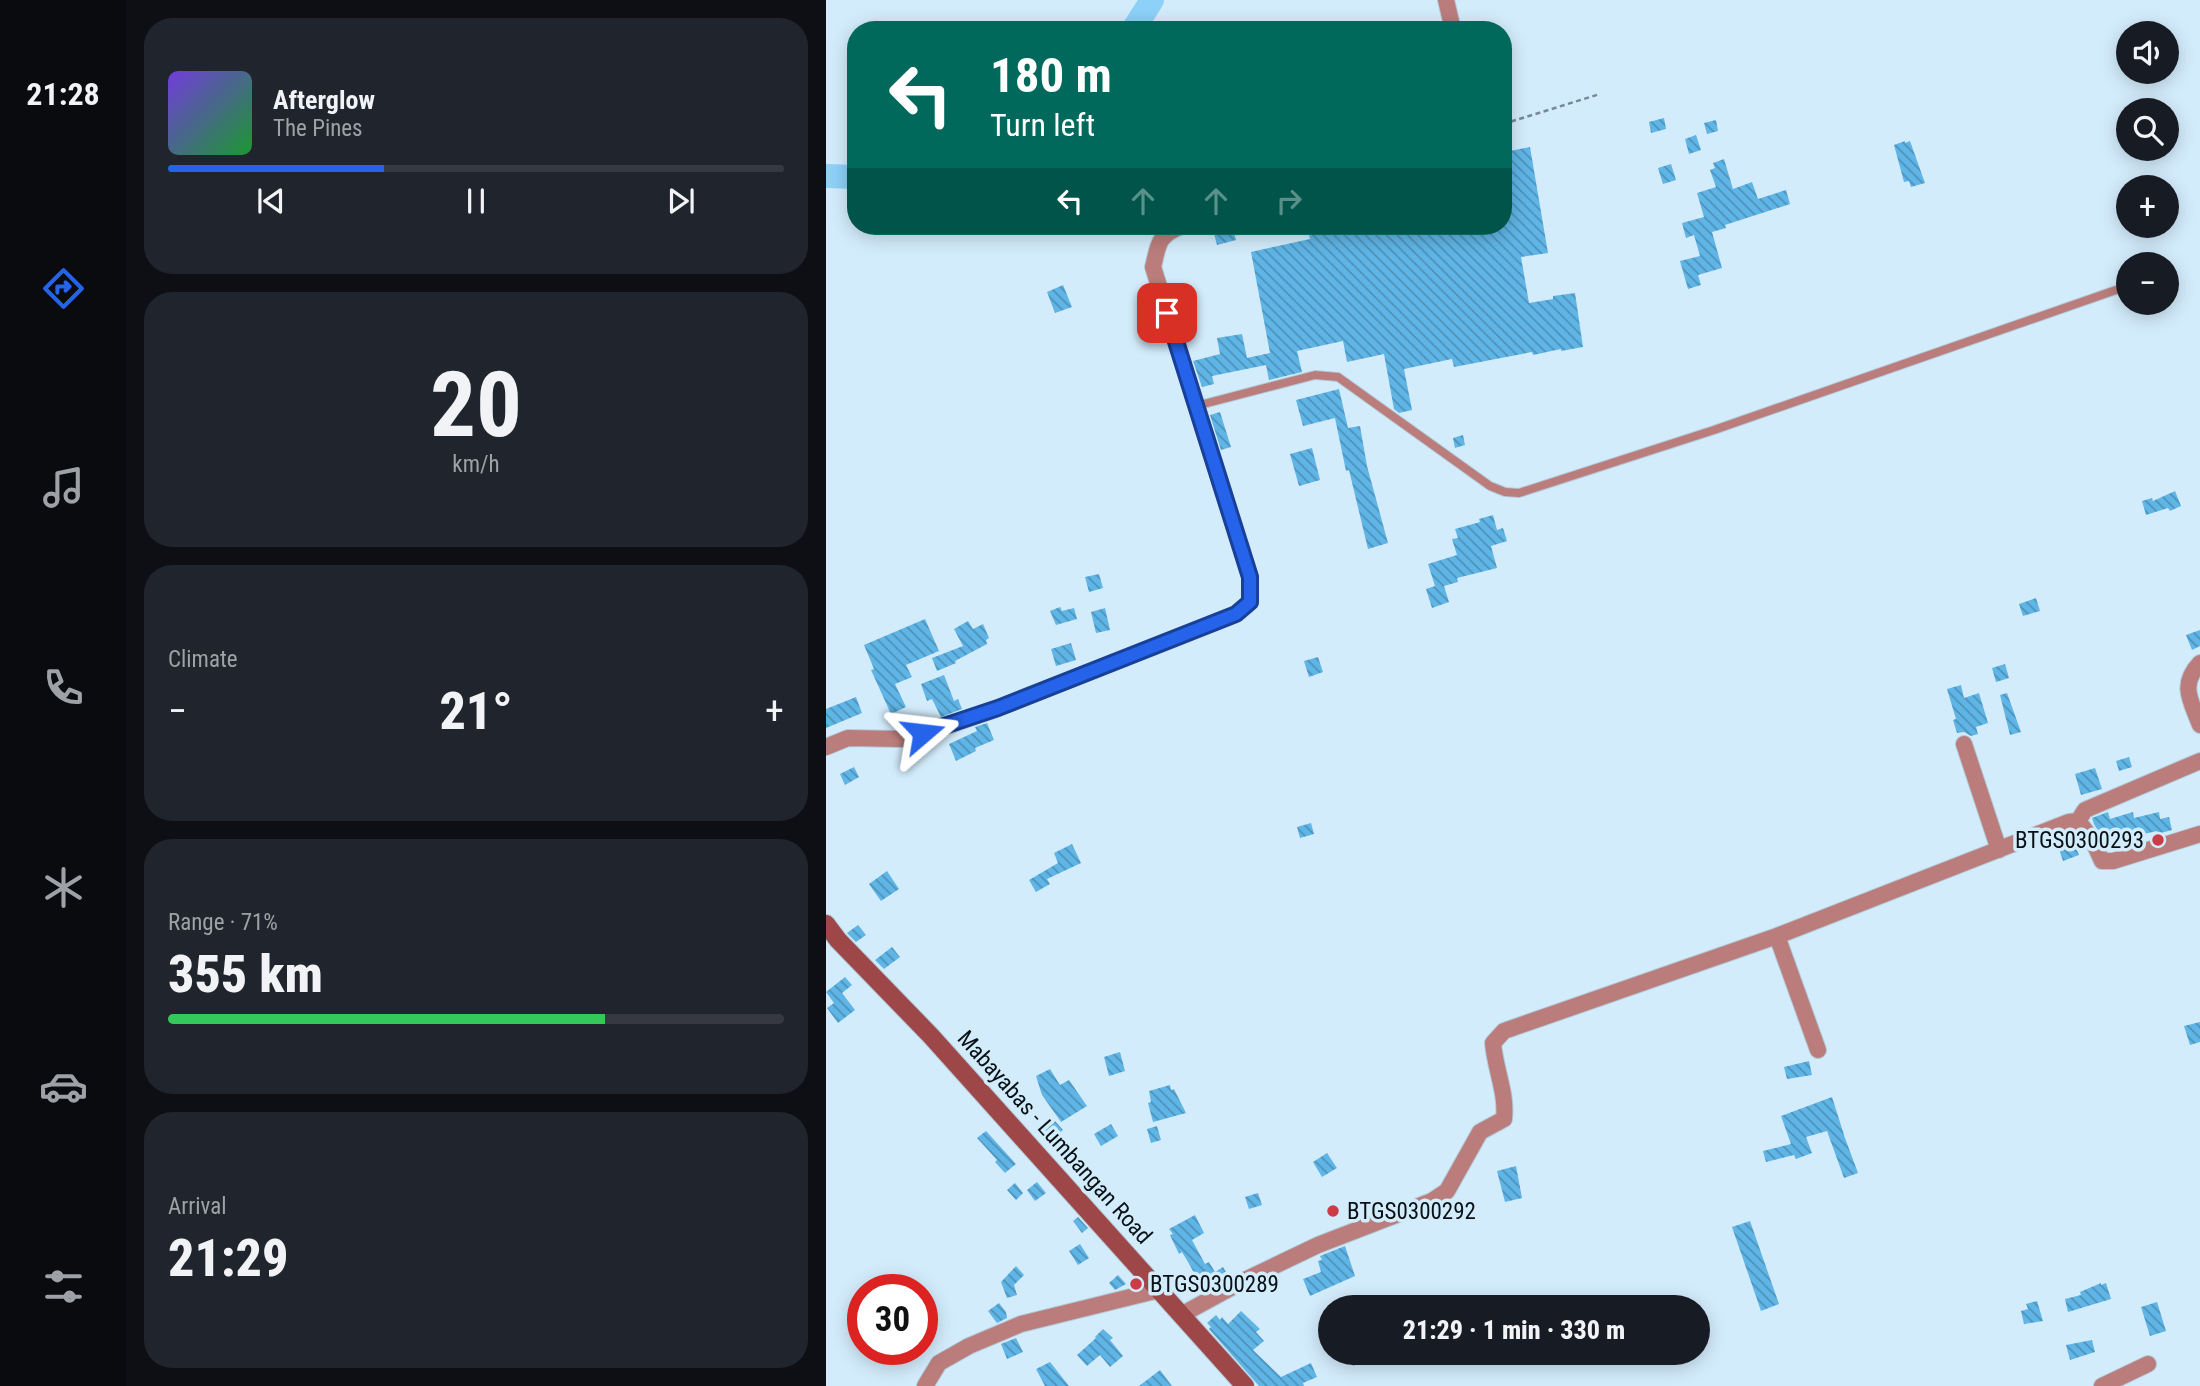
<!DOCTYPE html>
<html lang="en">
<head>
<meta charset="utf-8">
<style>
	:root { --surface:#171b24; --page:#20242c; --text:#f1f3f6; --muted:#9ea1a6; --line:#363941; --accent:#2563eb }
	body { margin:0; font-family:"Roboto Condensed",sans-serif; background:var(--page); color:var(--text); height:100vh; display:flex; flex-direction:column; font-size:26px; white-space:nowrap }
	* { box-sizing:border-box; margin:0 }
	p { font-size:23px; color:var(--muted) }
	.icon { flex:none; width:38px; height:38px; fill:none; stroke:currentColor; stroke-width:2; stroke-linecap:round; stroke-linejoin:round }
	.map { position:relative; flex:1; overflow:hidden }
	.panel { display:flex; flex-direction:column; gap:18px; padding:18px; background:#0d0f14; width:700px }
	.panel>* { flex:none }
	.hud { position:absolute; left:21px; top:21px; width:665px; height:214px; border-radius:28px; box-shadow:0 4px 18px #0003; background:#00695c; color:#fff; overflow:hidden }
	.tools { position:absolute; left:1290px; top:21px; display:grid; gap:14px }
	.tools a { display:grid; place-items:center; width:63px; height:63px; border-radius:50%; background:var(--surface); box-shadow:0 4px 18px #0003; font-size:35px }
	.speed { position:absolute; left:21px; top:1274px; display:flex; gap:14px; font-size:35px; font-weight:700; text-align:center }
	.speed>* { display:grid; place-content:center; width:91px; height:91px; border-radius:50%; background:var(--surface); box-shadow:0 4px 18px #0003; line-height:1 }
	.speed .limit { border:10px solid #d22; background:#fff; color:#111 }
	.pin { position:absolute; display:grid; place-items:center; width:60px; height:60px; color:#fff; margin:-30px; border-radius:14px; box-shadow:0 4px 10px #0006 }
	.me { position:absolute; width:77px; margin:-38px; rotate:73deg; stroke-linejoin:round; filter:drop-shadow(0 0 5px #0008) }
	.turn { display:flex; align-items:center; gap:24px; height:147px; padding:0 28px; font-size:32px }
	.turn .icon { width:91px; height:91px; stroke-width:2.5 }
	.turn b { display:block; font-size:49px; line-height:60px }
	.lanes { display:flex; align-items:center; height:66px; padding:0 28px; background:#0003; justify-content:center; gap:35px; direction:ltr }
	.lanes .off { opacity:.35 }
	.big { font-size:52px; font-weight:800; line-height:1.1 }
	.panel .card { flex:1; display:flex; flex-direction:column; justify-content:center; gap:10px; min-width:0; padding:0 24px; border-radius:28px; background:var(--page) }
	.panel .dial { align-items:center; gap:0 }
	.dial b { font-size:91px; line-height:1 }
	.song { display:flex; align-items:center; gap:21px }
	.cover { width:84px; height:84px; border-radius:10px; background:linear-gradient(135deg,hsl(260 70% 55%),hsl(130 70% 35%)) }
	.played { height:7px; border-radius:4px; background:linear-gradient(90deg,var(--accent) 35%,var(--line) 35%) }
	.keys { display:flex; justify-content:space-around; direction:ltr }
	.heat { display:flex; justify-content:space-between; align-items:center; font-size:38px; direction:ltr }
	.charge { height:10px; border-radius:5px; background:linear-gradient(90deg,#34c759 71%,var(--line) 0) }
	.trip { position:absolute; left:492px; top:1295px; width:392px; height:70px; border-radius:35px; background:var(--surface); box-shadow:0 4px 18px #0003; font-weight:800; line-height:70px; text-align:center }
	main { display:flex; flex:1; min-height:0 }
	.tab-bar { display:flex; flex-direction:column; width:126px; justify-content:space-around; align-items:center; background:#090b0e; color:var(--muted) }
	.tab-bar .icon { width:49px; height:49px }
	.tab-bar .selected { color:var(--accent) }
	.tab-bar b { font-size:32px; color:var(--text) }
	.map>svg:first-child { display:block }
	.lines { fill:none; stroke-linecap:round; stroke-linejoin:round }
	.river { stroke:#8dd0f8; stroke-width:24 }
	.building { fill:url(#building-back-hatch) }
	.service-casing { stroke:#b3c9d7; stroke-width:10 }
	.minor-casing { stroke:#b3c9d7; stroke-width:18 }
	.secondary-casing { stroke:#b3c9d7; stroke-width:20 }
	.path { stroke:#778994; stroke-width:2.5; stroke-dasharray:5 3.5; stroke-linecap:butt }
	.service { stroke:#ba7d7c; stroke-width:8 }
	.minor { stroke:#ba7d7c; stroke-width:16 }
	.secondary { stroke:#9e4749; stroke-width:18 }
	.route-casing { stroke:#184099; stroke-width:18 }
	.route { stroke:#2563eb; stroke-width:12 }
	.poi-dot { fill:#cc3c46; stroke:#d3ecfc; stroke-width:2.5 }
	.labels { text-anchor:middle; stroke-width:7; stroke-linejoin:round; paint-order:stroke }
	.poi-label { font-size:23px; fill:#091116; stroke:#d3ecfc; text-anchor:start }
	.street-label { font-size:23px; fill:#091116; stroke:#d3ecfc }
</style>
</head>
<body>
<main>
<nav class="tab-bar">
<b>21:28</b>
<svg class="icon selected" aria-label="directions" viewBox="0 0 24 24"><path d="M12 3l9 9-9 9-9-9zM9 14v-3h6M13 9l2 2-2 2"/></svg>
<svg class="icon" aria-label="music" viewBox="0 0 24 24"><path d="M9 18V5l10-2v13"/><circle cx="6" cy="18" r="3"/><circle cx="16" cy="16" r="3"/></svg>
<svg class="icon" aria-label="phone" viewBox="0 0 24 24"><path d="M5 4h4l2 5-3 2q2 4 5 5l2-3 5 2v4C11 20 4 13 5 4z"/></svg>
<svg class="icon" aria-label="climate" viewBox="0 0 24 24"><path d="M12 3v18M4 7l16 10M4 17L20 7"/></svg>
<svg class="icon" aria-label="car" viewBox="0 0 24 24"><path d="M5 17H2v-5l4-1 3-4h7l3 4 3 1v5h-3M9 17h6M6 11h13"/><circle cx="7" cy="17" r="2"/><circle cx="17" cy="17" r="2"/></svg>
<svg class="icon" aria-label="filters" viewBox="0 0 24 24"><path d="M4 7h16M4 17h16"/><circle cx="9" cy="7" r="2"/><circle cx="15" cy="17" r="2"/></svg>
</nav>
<section class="panel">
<div class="card">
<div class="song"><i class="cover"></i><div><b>Afterglow</b><p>The Pines</p></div></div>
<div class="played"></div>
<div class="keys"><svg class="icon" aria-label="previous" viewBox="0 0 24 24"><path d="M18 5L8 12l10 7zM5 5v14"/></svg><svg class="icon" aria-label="pause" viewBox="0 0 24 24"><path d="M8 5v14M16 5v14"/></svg><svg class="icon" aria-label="next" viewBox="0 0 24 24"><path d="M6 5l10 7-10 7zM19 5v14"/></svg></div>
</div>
<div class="card dial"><b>20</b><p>km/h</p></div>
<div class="card"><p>Climate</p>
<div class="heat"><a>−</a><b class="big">21°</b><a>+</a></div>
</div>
<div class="card"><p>Range · 71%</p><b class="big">355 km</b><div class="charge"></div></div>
<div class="card"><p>Arrival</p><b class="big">21:29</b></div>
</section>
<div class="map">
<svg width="1374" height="1386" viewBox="0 0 1374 1386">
	<defs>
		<pattern id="building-back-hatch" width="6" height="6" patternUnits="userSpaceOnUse" patternTransform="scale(1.75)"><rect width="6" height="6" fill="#5fb5e6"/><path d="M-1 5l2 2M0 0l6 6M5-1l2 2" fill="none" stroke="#4d92b9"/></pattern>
	</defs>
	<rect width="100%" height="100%" fill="#d3ecfc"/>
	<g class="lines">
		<path class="river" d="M307 30 326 0
			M0 176 30 177"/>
	</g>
	<path class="building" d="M838 118 840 129 825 133 823 122Z
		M890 120 892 131 881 134 878 123Z
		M870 135 875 150 863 154 859 139Z
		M1079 141V143L1084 141 1099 183 1085 187 1083 181 1078 182 1068 145Z
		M704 147 722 253 695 257 703 303 727 299V296L749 293 757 347 735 351V349L707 355 706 352 628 367 626 359 578 369 586 410 573 413 568 409 558 354 521 362 517 341 471 351 476 372 443 380 440 365 386 376 388 384 376 387 367 361 394 354 391 338 416 334 421 358 444 353 425 252 484 239 481 226H677V161L686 159 684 151Z
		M898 159 907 189 926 182 932 199 960 190 964 204 899 225 900 228 886 232 896 268 872 275 875 285 862 289 854 261 874 256 868 235 860 238 856 223 878 217 871 193 890 187 884 170 889 168 887 163Z
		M845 164 850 180 837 184 832 168Z
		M406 226 410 240 391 245 387 230Z
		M237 285 246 307 229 313 221 292Z
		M359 292 365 314 354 317 347 295Z
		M513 389 522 428 534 426 541 466 562 543 542 549 523 470 520 471 509 418 477 426 470 400Z
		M394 412 405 447 395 450 384 415Z
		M637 435 639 445 629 448 627 438Z
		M486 448 494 480 473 486 464 454Z
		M1349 491 1355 506 1344 511 1342 508 1320 515 1316 501 1326 498 1327 501Z
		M667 515 671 530 677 528 681 541 665 546 671 568 631 578 632 582 618 586 623 602 606 608 600 589 609 586 602 564 631 555 626 539 632 538 629 529 654 522 653 519Z
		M273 574 277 588 263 592 259 577Z
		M1210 598 1214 611 1197 616 1193 604Z
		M234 607 236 611 248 608 251 619 230 625 224 611Z
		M279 608 284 630 270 633 265 612Z
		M99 619 113 651 80 665 86 677 69 684 80 707 65 714 45 670 48 669 38 645Z
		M142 621 147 629 157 624 163 638 160 640 161 644 129 661 130 663 111 671 106 658 137 646 128 629Z
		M1374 630V646L1366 650 1360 635Z
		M245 643 250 660 230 666 225 649Z
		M492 657 497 672 483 677 478 661Z
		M1179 664 1183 678 1170 682 1166 668Z
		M118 675 128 701 132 699 136 709 115 717 106 699 101 701 95 684Z
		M1135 685 1138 698 1153 693 1162 723 1150 727 1152 734 1145 736 1138 732 1131 733 1127 720 1130 719 1121 689Z
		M1181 693 1195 732 1184 735 1174 695Z
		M30 697 36 713 0 728V709Z
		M161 723 168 740 149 748 150 751 130 761 123 744 151 731 149 727Z
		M1303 757 1306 767 1293 771 1290 761Z
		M28 767 33 777 19 785 14 774Z
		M1269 768 1276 789 1255 795 1249 774Z
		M1282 812 1284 819 1307 812 1308 818 1333 812 1334 819 1343 817 1346 830 1331 834V831L1279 843 1268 824 1266 818Z
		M485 823 488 834 474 838 471 827Z
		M1247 840 1253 855 1237 861 1232 846Z
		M246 844 255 863 221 879 224 884 210 892 203 880 232 863 228 853Z
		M61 871 73 889 55 901 43 884Z
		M32 925 40 935 30 942 21 933Z
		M66 947 74 957 58 969 49 960Z
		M19 977 26 985 16 993 29 1010 12 1023 1 1008 8 1003 0 992Z
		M1374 1022V1042L1364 1045 1358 1026Z
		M294 1052 299 1071 283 1076 278 1057Z
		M983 1061 986 1075 961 1079 958 1067Z
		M224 1069 234 1085 243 1080 261 1106 235 1122 216 1095 210 1076Z
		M344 1085 345 1090 348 1089 360 1113 327 1122 322 1103 325 1102 323 1091Z
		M1006 1097 1019 1138 1032 1173 1018 1178 1001 1131 980 1137 986 1153 970 1159 968 1155 940 1162 937 1151 965 1144 955 1116Z
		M229 1121 237 1130 231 1135 237 1141 228 1150 213 1135Z
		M285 1124 292 1136 275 1146 268 1134Z
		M331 1126 335 1140 325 1143 321 1129Z
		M160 1131 190 1164 179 1173 169 1162 171 1160 151 1138Z
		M501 1153 511 1168 496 1177 487 1162Z
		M690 1166 696 1198 679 1202 671 1171Z
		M211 1182 220 1193 209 1201 201 1190Z
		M189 1183 197 1193 190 1200 181 1190Z
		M432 1193 436 1205 423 1209 419 1197Z
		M369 1215 378 1233 366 1240 379 1264 383 1262 389 1272 397 1267 403 1277 375 1292 370 1283 373 1282 362 1262 356 1252 353 1254 344 1235 347 1234 343 1229Z
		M252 1217 262 1228 256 1233 247 1221Z
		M924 1221 953 1304 935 1311 906 1227Z
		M254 1244 263 1258 252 1265 243 1251Z
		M519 1246 529 1276 484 1296 477 1279 495 1272 492 1261 496 1260 494 1256Z
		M190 1266 198 1275 188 1285 191 1295 181 1298 175 1282Z
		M292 1275 300 1284 289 1290 283 1283Z
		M1275 1283V1285L1280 1283 1285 1299 1242 1312 1239 1299 1255 1295 1254 1292Z
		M1211 1301 1217 1321 1198 1324 1195 1311 1202 1309 1200 1304Z
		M1331 1302 1340 1331 1324 1336 1315 1307Z
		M173 1303 180 1312 181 1318 171 1323 162 1311Z
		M415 1311 434 1329 430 1332 438 1341 427 1350 455 1377 485 1363 491 1377 477 1383 478 1386H433L383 1329 385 1327 381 1323 390 1315 394 1320 396 1317 402 1324Z
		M277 1329 287 1338 284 1340 297 1356 284 1367 274 1355 261 1366 251 1355 270 1338 269 1337Z
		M190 1338 197 1352 181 1359 175 1344Z
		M1266 1340 1269 1352 1244 1360 1240 1345Z
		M522 1353H557L527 1366Z
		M224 1362 243 1386H219L210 1369Z
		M334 1370 346 1386H313Z"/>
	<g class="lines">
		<defs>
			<path id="service" d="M370 406 489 375 512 377 664 486 679 492 693 493 888 430 1290 290"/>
			<path id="minor" d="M620 0 627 30
				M1374 663C1353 685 1365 701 1374 725
				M1138 744 1173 850
				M0 747 22 738 75 739 118 727 172 708 410 614 424 602V577L327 267C333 243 331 237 355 226
				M1252 821 1259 810 1374 761
				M951 936 992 1050
				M355 1315 421 1279 492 1245 606 1201 621 1191 654 1132 678 1119C681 1093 669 1069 667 1043L678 1031 951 936 1243 822 1252 821 1266 839 1276 861H1287L1374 834
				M99 1386 113 1363 143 1346 195 1324 333 1290
				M1276 1386 1322 1364"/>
			<path id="secondary" d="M0 924 12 940 105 1036 419 1386"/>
		</defs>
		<use href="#service" class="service-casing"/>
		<use href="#minor" class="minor-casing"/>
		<use href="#secondary" class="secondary-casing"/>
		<path class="path" d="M677 124 774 94"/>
		<use href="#service" class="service"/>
		<use href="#minor" class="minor"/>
		<use href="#secondary" class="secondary"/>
	</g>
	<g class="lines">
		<defs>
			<path id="route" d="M97 733 172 708 410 614 424 602V577L341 313"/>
		</defs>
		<use href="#route" class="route-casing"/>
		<use href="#route" class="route"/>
	</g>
	<g class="poi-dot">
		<circle cx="1332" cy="840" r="7"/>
		<circle cx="507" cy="1211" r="7"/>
		<circle cx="310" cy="1284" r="7"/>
	</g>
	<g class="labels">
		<g class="poi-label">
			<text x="1318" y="848" text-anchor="end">BTGS0300293</text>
			<text x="521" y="1219">BTGS0300292</text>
			<text x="324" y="1292">BTGS0300289</text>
		</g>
		<g class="street-label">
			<text transform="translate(229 1137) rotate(48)" y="8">Mabayabas - Lumbangan Road</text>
		</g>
	</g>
</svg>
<div class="tools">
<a><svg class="icon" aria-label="sound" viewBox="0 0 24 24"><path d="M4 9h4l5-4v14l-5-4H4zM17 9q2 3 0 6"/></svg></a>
<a><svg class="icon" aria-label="search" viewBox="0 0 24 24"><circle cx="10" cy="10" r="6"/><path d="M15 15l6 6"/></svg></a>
<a>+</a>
<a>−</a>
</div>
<div class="speed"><div class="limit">30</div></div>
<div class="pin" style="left:341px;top:313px;background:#d93025"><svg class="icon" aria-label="arrive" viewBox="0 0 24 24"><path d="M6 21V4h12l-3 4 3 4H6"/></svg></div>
<svg class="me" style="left:97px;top:733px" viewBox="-20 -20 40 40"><path d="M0-17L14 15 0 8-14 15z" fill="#2563eb" stroke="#fff" stroke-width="4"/></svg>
<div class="trip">21:29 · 1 min · 330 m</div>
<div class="hud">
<div class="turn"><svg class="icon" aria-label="left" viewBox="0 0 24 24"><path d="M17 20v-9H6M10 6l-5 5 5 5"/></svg><div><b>180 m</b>Turn left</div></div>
<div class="lanes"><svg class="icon" aria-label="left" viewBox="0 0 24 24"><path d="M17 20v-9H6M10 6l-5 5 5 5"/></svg><svg class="icon off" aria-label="ahead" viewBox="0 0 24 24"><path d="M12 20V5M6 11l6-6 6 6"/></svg><svg class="icon off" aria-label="ahead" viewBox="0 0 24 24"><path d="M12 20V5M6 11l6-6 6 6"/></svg><svg class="icon off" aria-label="right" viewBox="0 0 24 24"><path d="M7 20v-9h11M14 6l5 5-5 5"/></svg></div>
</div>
</div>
</main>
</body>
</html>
